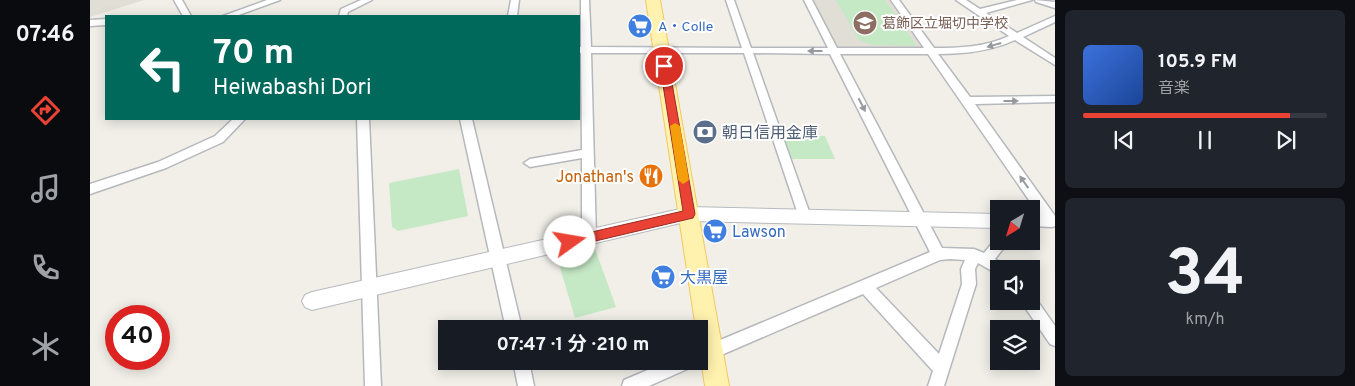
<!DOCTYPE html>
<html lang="ja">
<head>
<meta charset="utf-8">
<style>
	:root { --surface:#171b24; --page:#20242c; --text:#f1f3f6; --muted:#9ea1a6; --line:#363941; --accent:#ea4335 }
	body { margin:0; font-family:Overpass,"Noto Sans JP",sans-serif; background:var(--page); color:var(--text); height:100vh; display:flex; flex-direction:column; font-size:19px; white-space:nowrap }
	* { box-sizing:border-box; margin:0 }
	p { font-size:16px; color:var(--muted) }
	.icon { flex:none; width:28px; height:28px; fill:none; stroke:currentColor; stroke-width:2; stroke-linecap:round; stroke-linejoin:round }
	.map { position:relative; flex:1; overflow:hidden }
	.sheet { display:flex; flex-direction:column; gap:10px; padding:10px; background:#0d0f14; width:300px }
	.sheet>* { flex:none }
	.top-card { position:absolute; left:15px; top:15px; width:475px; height:105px; border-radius:0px; box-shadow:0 2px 12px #0003; background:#00695c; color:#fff; overflow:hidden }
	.needle { width:32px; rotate:218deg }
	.controls { position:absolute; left:900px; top:200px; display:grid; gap:10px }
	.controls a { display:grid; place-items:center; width:50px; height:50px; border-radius:0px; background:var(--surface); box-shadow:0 2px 12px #0003; font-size:25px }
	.speed { position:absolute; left:15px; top:305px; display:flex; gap:10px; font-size:25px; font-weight:700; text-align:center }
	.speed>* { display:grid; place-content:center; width:65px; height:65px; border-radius:50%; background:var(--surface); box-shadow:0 2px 12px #0003; line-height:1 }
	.speed .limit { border:8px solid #d22; background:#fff; color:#111 }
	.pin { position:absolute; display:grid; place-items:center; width:42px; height:42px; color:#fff; margin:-21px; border:2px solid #fff; border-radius:50%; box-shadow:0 1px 5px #0007 }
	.me { position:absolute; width:55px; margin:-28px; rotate:77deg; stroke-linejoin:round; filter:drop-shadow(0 0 4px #0008) }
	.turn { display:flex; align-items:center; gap:18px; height:105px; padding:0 25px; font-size:22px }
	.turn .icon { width:65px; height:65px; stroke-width:2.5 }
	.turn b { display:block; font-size:35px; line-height:42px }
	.sheet .widget { flex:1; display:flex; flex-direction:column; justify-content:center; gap:8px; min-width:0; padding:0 18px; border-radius:8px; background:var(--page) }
	.sheet .dial { align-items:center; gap:0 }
	.dial b { font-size:65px; line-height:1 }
	.song { display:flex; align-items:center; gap:15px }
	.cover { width:60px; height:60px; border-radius:8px; background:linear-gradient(135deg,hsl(220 70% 55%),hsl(220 70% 35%)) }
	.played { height:5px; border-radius:2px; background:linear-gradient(90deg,var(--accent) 85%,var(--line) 85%) }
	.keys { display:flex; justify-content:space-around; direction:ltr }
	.trip { position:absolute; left:348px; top:320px; width:270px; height:50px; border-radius:0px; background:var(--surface); box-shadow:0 2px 12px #0003; font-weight:700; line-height:50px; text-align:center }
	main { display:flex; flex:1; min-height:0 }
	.tabs { display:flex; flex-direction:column; width:90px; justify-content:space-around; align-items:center; background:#090b0e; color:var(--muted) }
	.tabs .icon { width:35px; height:35px }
	.tabs .current { color:var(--accent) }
	.tabs b { font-size:22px; color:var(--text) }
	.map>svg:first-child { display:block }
	.education { fill:#e1ded6 }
	.green { fill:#c5e8c5 }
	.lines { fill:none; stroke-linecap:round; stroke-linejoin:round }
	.street-casing { stroke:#b5b8bc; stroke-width:3 }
	.secondary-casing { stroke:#b6babf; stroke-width:2 }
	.primary-casing { stroke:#f2c960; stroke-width:2 }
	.street { fill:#fff; fill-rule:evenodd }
	.secondary { fill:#fff; fill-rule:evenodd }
	.primary { fill:#fff2af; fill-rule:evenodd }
	.oneway { fill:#979a9d }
	.route { fill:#ea4335; stroke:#982c22 }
	.slow { fill:#f59e0b }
	.labels { text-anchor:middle; stroke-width:4; stroke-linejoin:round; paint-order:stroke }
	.far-education-label { font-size:14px; fill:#785e54; stroke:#fff; text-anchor:start }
	.far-shop-label { font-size:14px; fill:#366cbe; stroke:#fff; text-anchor:start }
	.service-label { font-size:16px; fill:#4e5e75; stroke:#fff; text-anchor:start }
	.food-label { font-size:16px; fill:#c56008; stroke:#fff; text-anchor:end }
	.shop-label { font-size:16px; fill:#366cbe; stroke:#fff; text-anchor:start }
</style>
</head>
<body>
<main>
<nav class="tabs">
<b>07:46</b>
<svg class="icon current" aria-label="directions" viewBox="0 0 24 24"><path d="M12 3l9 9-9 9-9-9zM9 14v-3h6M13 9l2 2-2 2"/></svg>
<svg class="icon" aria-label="music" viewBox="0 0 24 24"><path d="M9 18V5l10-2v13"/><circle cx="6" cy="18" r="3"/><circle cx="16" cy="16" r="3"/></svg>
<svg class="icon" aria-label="phone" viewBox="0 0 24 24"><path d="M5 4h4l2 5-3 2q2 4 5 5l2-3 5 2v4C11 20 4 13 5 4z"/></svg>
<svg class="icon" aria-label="climate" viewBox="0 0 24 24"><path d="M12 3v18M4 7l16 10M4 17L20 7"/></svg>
</nav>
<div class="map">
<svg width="965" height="386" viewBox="0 0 965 386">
	<rect width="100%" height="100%" fill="#f1efe8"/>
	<path class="education" d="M0 0H54L0 17Z
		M721 0H801L834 46 833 49 749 48 745 46Z"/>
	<path class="green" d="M746 0H795L827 46 783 45 769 40Z
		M691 136H735L745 159H700Z
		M369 169 378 216 308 231 302 227 299 183Z
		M504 246 526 307 485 318 466 254Z"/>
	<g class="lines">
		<defs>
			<path id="street" d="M84 0H92L101 16H93Z
				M177 0H190L146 16H133Z
				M271 0H282L258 12 257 16H249L251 9Z
				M421 0H429L427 16H418Z
				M491 0H499L501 47 652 48 636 0H644L661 48H738L714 0H722L747 48H834L801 0H809L844 48C870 48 895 47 919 36L866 0H876L890 9 927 0H942L896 13 927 33 965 16V22L933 37 965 58V65L925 40C901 51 875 54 848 54L880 97 965 96V102L885 104 965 216V226L962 227 941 226V216H950L838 54H750L852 248 884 249 894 253 907 237H909V241H919L905 259 914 265 916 269H909V275L888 263 885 269 886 284 854 386H838L843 371 773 294 615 362 609 365 605 363 604 366 559 386H532L534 380 579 361H609V349L840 252 740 54 663 53 721 217 720 221 715 222 710 221 709 217 654 53H501L506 238 504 242 499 243 494 242 492 238V158L440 167 434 163 440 159 492 150 491 53H489V47H491ZM860 259 875 260 871 269 872 284 849 354 786 288 850 260Z
				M945 0 965 2V8L946 2Z
				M16 19V25L0 26V20Z
				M143 119H155L133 142 76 168 0 194V184L68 162 125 136Z
				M267 119H279L291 386H275Z
				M370 119H382L432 329H416Z
				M941 295 944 296 965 326V346L960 344 934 306 932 301H941Z
				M423 361H439L444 386H428Z"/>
			<path id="secondary" d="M599 207 909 214V228L599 221 222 310 215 307 212 301 215 295 222 292Z"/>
			<path id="primary" d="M556 0H570L639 386H615L609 346V329H606Z"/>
		</defs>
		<use href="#street" class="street-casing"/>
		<use href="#secondary" class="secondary-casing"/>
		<use href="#primary" class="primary-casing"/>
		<use href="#street" class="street"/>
		<use href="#secondary" class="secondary"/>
		<use href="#primary" class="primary"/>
	</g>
	<defs><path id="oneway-solid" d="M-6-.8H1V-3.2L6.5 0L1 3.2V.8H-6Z" transform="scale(1.25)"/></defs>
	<g class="oneway">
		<use href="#oneway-solid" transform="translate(904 45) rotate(164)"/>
		<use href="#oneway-solid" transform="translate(725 51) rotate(-180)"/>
		<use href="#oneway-solid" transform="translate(921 101)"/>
		<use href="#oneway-solid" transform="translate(772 105) rotate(63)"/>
		<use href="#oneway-solid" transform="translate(934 182) rotate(-125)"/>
	</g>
	<path class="route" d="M574 64 579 66 605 214 603 218 480 247 476 245 474 242 476 238 480 237 593 211 570 66Z"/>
	<path class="slow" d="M585 123 590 126 599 180 593 184 588 180 580 126Z"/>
	<defs>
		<symbol id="school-disc" viewBox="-11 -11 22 22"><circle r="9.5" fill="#8d6e63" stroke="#fff"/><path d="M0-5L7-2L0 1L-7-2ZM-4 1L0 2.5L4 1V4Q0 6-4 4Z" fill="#fff"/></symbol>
		<symbol id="supermarket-disc" viewBox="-11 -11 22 22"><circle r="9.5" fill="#3f7fe0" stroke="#fff"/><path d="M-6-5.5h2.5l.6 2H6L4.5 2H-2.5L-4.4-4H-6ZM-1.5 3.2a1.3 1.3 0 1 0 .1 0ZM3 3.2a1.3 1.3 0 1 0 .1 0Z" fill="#fff"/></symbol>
		<symbol id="bank-disc" viewBox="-11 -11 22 22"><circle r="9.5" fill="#5c6f8a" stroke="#fff"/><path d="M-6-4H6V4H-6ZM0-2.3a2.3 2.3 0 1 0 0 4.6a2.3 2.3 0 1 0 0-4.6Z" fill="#fff"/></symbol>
		<symbol id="restaurant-disc" viewBox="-11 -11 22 22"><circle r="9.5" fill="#e8710a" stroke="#fff"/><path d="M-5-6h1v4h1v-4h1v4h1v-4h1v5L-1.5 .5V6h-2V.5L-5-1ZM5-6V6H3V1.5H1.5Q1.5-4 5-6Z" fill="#fff"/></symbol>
	</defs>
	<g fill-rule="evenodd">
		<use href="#school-disc" x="761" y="9" width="28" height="28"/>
		<use href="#supermarket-disc" x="536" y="12" width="28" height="28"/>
		<use href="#bank-disc" x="601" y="118" width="28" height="28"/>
		<use href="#restaurant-disc" x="547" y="162" width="28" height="28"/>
		<use href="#supermarket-disc" x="611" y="217" width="28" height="28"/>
		<use href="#supermarket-disc" x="559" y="263" width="28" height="28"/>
	</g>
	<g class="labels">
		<g class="far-education-label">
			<text x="792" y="28">葛飾区立堀切中学校</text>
		</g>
		<g class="far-shop-label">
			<text x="568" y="31">A・Colle</text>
		</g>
		<g class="service-label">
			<text x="632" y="138">朝日信用金庫</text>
		</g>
		<g class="food-label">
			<text x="544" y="182">Jonathan's</text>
		</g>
		<g class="shop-label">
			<text x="642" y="237">Lawson</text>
			<text x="590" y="283">大黒屋</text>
		</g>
	</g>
</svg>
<div class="controls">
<a><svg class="needle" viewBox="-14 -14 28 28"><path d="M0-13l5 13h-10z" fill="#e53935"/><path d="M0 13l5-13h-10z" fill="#9ea1a6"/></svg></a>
<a><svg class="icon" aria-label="sound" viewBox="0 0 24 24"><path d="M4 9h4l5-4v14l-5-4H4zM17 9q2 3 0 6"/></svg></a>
<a><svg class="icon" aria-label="layers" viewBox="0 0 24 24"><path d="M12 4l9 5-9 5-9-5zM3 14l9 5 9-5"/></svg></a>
</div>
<div class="speed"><div class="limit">40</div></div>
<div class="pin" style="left:574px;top:66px;background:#d93025"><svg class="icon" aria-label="arrive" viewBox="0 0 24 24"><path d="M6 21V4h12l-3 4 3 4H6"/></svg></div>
<svg class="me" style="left:480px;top:242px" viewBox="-20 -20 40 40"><circle r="19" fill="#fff"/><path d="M0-13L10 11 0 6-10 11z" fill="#ea4335"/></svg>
<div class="trip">07:47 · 1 分 · 210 m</div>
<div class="top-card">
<div class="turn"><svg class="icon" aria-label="left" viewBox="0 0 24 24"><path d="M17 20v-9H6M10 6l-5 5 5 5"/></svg><div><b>70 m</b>Heiwabashi Dori</div></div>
</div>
</div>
<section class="sheet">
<div class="widget">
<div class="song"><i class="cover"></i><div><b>105.9 FM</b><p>音楽</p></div></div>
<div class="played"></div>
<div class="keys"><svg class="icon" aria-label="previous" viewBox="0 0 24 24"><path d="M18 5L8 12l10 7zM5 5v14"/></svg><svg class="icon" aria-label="pause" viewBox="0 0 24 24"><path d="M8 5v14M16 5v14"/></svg><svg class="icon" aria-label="next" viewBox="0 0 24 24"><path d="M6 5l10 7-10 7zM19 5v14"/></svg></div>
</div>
<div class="widget dial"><b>34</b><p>km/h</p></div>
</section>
</main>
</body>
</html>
